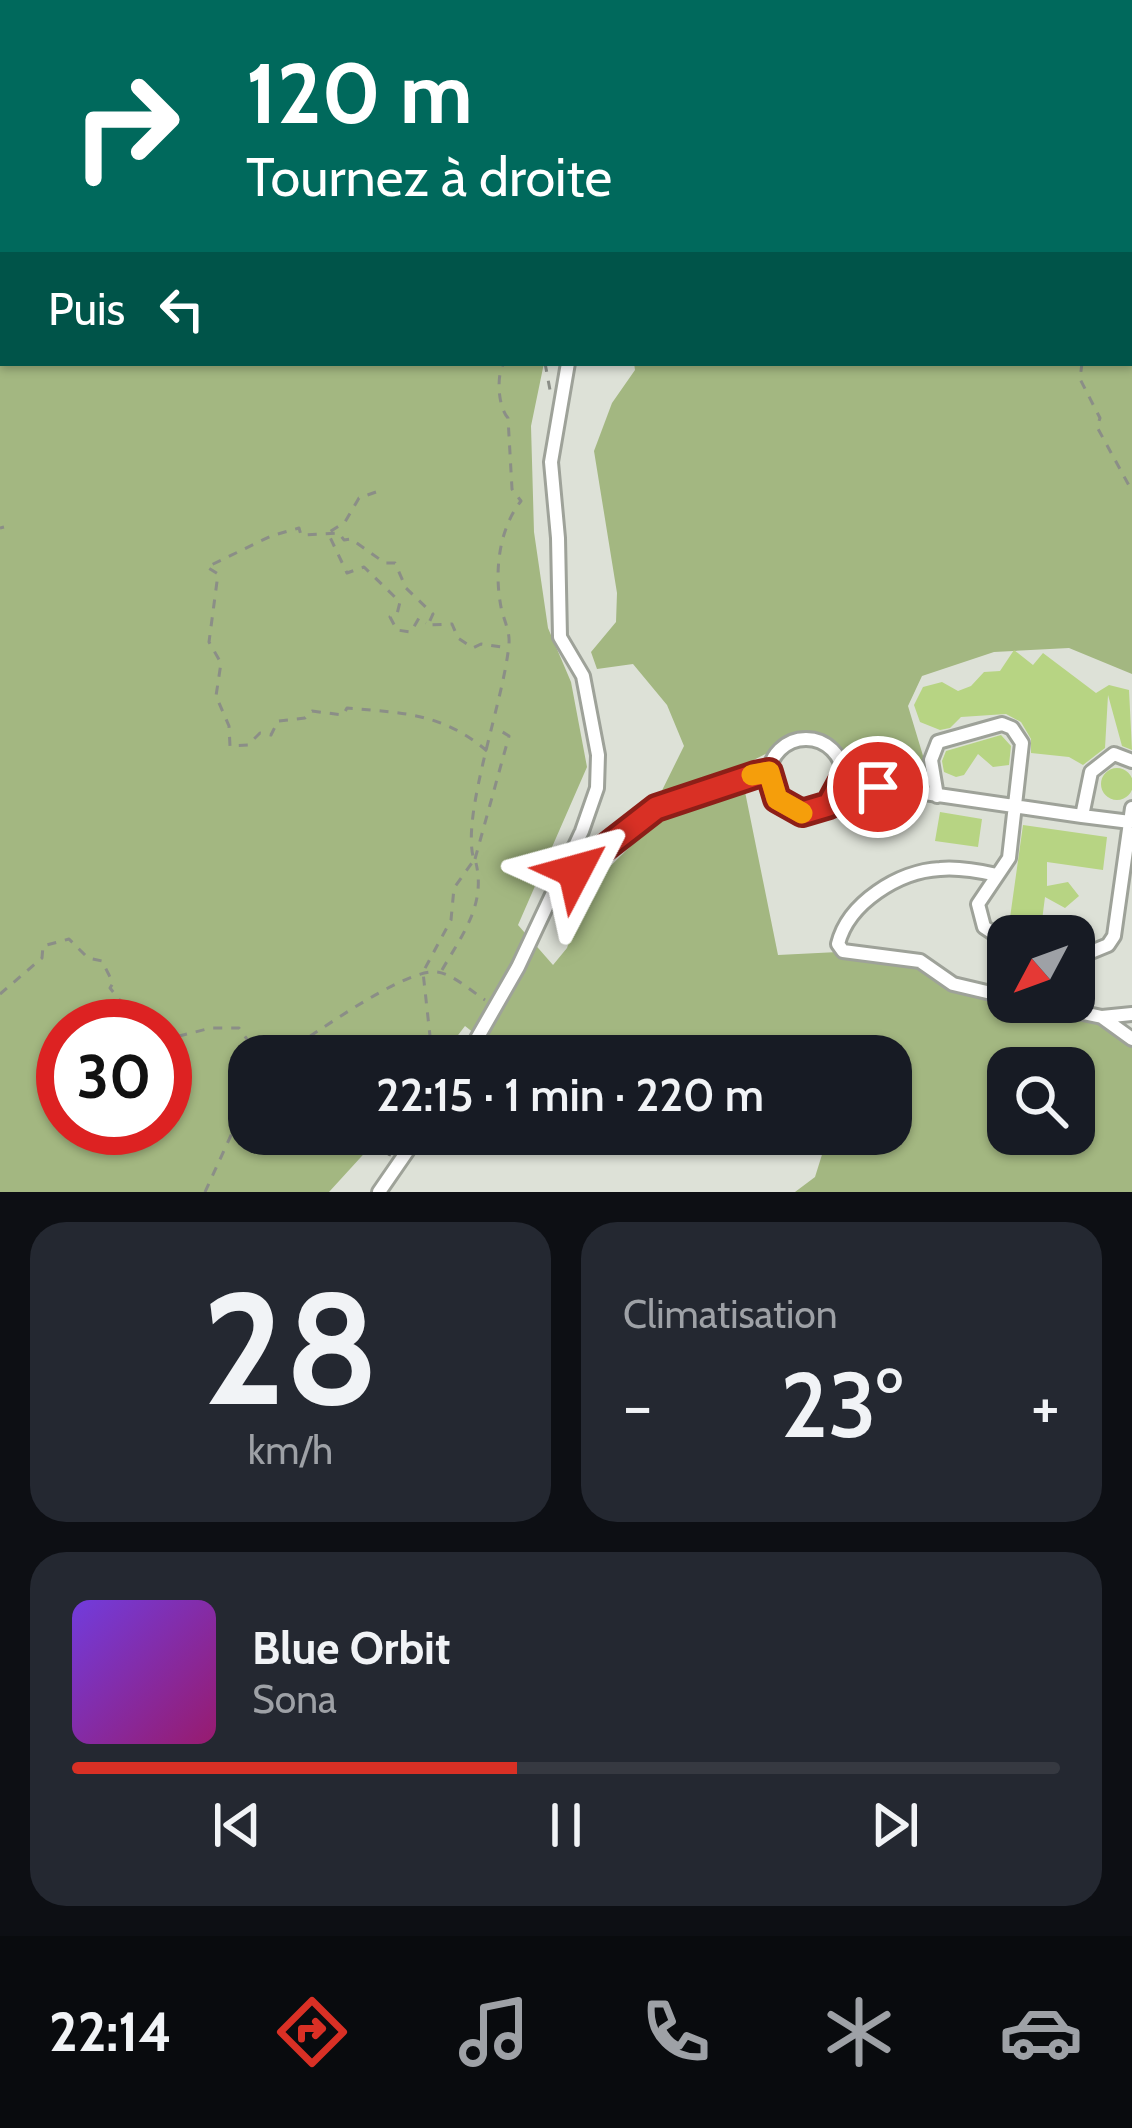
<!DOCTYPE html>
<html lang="fr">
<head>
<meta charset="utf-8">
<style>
	:root { --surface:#171b24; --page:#242831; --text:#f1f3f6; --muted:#9ea1a6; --line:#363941; --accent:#d93025 }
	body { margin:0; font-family:Cabin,sans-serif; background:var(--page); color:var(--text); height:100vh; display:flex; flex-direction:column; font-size:45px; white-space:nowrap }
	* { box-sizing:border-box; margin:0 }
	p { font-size:39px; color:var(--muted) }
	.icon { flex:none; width:66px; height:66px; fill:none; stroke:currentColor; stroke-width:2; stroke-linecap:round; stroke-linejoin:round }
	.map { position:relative; height:1192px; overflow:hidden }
	.details { display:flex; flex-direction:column; gap:30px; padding:30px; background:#0d0f14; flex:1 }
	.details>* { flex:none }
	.banner { position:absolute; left:0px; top:0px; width:1134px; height:366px; box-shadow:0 3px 9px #0004; background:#00695c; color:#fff; overflow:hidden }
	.needle { width:78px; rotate:229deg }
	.fabs { position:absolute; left:987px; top:915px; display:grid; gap:24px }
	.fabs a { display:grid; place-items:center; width:108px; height:108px; border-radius:24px; background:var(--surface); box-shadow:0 3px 9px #0004; font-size:60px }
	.speed { position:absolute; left:36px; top:999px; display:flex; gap:24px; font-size:60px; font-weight:700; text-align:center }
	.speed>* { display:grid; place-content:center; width:156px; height:156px; border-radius:50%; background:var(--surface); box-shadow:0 3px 9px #0004; line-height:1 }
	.speed .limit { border:18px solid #d22; background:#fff; color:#111 }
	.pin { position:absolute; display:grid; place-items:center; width:102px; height:102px; color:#fff; margin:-51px; border:6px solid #fff; border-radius:50%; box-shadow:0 3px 12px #0007 }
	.me { position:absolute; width:132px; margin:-66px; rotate:51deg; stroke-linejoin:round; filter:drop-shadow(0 0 9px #0008) }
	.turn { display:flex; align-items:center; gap:42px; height:252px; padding:0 48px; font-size:54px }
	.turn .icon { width:156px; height:156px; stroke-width:2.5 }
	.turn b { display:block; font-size:84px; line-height:102px }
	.then { display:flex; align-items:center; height:114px; padding:0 48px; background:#0003; gap:24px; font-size:45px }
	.big { font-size:90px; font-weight:600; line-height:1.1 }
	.details .card { flex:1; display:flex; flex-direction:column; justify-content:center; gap:18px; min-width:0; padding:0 42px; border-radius:36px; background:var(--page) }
	.details .dial { align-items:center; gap:0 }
	.dial b { font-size:156px; line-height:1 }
	.song { display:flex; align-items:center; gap:36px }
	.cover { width:144px; height:144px; border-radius:18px; background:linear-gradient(135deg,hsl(260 70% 55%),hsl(320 70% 35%)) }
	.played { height:12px; border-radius:6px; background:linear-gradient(90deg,var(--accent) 45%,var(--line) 45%) }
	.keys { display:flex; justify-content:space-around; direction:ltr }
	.heat { display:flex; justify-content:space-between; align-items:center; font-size:66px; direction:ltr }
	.details .tiles { flex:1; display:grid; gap:30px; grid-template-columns:1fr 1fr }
	.card:last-child { grid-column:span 2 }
	.trip { position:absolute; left:228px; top:1035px; width:684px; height:120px; border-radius:36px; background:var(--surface); box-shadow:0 3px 9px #0004; font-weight:600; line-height:120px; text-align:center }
	.tab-bar { display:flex; height:192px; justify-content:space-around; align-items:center; background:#090b0e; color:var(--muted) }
	.tab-bar .icon { width:84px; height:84px }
	.tab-bar .active { color:var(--accent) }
	.tab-bar b { font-size:54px; color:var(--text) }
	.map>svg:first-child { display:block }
	.green { fill:#a3b781; fill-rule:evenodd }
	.building { fill:#b7d483 }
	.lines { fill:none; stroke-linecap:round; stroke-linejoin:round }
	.minor-casing { stroke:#9ea299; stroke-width:18 }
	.path { stroke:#8b8e87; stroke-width:3; stroke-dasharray:9 9; stroke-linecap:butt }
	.minor { stroke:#fff; stroke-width:12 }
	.route-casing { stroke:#8d1f18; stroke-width:30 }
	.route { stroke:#d93025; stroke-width:21 }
	.slow { stroke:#f59e0b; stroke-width:21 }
</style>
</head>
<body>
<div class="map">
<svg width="1132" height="1192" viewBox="0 0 1132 1192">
	<rect width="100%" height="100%" fill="#dde1d7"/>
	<path class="green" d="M0 0H842L3 3V363H544L531 426 534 532 548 628 571 682 587 767 518 925 553 965 567 948 585 891 638 839 684 746 667 705 633 664 597 669 591 652 616 622 617 593 594 451 612 403 635 370 634 363H1131V3H904L1132 0V674L1069 648 994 652 922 676 908 706 930 779C871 773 857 768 811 731L740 767 778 955 838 952 927 965 947 986 1107 1022 1132 1042V1192H795L815 1177 825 1145 810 1134H891V1056H503L465 1026 442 1056H249V1134H382L329 1192H0ZM63 1026H165V1128H63ZM1008 1068H1074V1134H1008Z"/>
	<path class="building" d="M1014 650 1033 665 1043 653 1096 693 1109 685 1129 690 1132 750 1122 746 1108 695 1105 748 1083 765 1069 757 1031 753V739L1021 722 1006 714 961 717 950 728 940 730 920 722 914 705 923 687 942 682 958 691 971 686 984 672 1000 671Z
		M1001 735 1011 746 1009 765 993 767 978 754 964 775 956 777 944 772 942 761 946 751Z
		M1101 784a16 16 0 1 1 32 0a16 16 0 1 1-32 0Z
		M867 803 888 806 886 823 896 824 894 836 863 831Z
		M940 812 982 819 978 847 935 841Z
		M1023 825 1107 837 1103 870 1047 862V886L1068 882 1079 896 1065 908 1045 897 1040 936H1009L1008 932Z"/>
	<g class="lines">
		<defs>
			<path id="minor" d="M881 3 885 0
				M769 776a37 37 0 1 1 74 0a37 37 0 1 1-74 0Z
				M842 781 1082 816 1091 772 1114 754 1132 761
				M937 796 931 760 938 742 1002 724 1012 728 1022 743 1009 858 978 904 984 927 999 937
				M1082 816 1130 822
				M564 872 584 867 637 821 665 804 769 772
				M997 875C979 871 959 867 940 869 899 871 848 903 838 944L843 951 920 961 953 984 1008 997
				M1074 959 1108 945 1114 936 1132 808
				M1031 1002 1102 1017 1132 1014
				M1103 1018 1132 1039
				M467 1056 518 967 582 831 597 788 598 755 583 676 560 637 558 538 551 462 568 363
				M379 1192 419 1134"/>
		</defs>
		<use href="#minor" class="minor-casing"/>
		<path class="path" d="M514 0V3
			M845 0 847 3
			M1069 0 1071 3
			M834 3 838 0
			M545 363 550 390
			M1082 363 1080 379 1100 418 1097 427 1132 491
			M376 492 359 498 345 522 328 533 347 573 364 567 400 602 397 614 390 617 397 630 411 632 419 618 426 623
			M0 528 4 527
			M487 751C443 713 403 713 347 708L343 715 312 711 305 718 278 721 271 735 260 733 248 745 230 746 229 726 216 696 221 663 209 642 218 574 207 567 271 536 299 528 301 535 339 533 344 540 351 539 385 563H395L406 588 433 614 428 625 452 624 458 638 473 648 481 644 508 648
			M475 859 509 736 496 728
			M442 970C462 935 486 905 476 863
			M0 994 42 958 43 946 69 939 88 958 102 961 113 983 110 988 126 1008 125 1018 145 1020 152 1026
			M165 1031 172 1030 175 1037 211 1028H239L259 1056
			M280 1056C311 1037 404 968 437 972 453 974 471 991 485 1000
			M423 1056 430 1036 423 972 451 920 454 888 474 860C460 816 505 698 509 643 510 631 503 618 501 607 494 571 499 529 521 501L512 489 508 418C498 407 496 375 504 363
			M389 1156 397 1134
			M205 1192 249 1096"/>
		<use href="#minor" class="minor"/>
	</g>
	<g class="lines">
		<defs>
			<path id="route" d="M575 871 656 808 755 775 769 772 777 799 802 813 829 805 842 781 878 787"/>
		</defs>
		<use href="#route" class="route-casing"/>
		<use href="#route" class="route"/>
		<path class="slow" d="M752 775 769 772 777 799 802 813"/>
	</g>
</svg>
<div class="fabs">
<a><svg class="needle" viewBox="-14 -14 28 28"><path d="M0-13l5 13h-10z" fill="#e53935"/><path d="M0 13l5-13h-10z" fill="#9ea1a6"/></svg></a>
<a><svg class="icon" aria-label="search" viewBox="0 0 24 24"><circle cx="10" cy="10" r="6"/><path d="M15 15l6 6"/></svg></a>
</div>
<div class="speed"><div class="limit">30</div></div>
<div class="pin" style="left:878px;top:787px;background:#d93025"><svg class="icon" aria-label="arrive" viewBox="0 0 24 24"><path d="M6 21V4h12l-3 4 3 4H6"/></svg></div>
<svg class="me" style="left:575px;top:871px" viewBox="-20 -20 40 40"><path d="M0-17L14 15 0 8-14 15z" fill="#d93025" stroke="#fff" stroke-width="4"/></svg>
<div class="trip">22:15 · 1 min · 220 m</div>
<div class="banner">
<div class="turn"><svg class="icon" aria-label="right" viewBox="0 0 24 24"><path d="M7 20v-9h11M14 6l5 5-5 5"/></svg><div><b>120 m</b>Tournez à droite</div></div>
<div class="then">Puis<svg class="icon" aria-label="left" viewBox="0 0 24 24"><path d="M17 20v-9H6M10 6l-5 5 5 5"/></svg></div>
</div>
</div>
<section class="details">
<div class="tiles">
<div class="card dial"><b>28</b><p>km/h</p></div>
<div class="card"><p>Climatisation</p>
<div class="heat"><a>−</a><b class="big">23°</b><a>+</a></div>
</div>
<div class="card">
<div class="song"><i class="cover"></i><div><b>Blue Orbit</b><p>Sona</p></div></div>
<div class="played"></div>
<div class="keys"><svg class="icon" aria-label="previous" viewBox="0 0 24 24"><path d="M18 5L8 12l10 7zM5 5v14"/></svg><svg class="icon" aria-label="pause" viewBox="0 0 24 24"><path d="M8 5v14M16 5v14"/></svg><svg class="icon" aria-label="next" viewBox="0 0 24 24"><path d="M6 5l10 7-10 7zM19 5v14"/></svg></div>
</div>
</div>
</section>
<nav class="tab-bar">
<b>22:14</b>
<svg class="icon active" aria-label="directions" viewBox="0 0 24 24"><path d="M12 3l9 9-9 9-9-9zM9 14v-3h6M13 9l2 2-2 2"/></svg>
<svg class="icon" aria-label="music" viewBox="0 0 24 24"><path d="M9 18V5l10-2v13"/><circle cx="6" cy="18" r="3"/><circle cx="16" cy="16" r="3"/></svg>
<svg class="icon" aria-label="phone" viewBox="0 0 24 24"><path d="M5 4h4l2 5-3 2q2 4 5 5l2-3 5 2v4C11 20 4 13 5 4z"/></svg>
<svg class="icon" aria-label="climate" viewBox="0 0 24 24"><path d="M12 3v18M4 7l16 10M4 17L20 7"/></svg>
<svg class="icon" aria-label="car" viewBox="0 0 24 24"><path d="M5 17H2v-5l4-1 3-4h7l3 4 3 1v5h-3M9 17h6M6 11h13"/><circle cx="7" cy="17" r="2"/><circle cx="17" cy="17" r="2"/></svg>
</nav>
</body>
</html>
